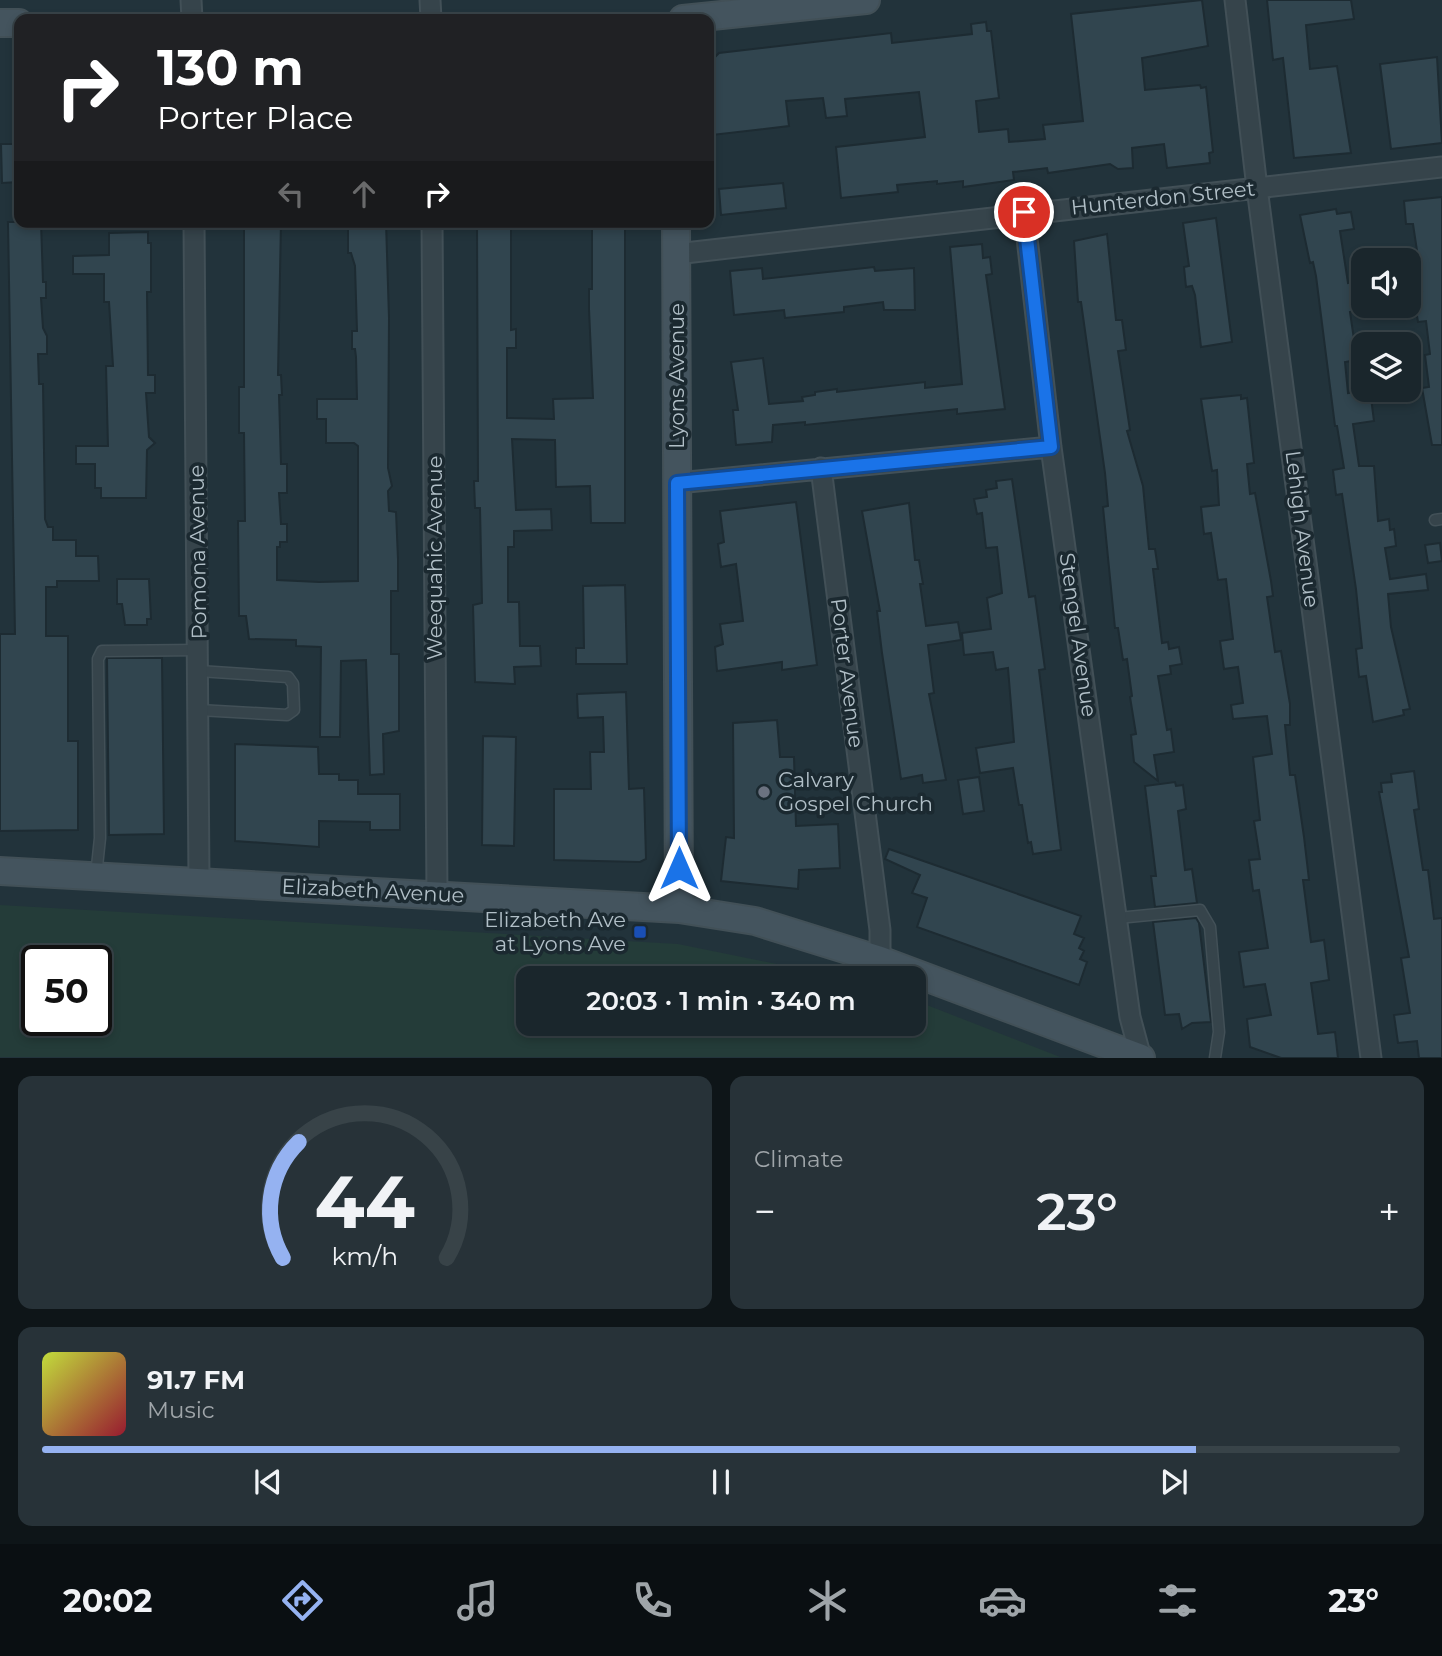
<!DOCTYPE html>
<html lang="en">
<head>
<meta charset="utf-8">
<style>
	:root { --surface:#1a262c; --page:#273238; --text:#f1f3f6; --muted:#9fa5a9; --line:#384348; --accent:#95b2f1 }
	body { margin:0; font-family:Montserrat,sans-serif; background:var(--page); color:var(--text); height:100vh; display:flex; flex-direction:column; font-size:26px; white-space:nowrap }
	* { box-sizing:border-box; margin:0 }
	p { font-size:23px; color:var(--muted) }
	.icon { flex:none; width:38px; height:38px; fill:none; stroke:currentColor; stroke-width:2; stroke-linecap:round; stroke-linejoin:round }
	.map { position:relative; height:1058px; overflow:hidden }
	.panel { display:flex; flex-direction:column; gap:18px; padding:18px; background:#0e1518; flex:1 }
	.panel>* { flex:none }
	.guide { position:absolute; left:14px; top:14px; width:700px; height:214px; border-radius:14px; box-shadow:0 4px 10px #0003,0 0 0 2px var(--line); background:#202124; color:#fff; overflow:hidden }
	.fabs { position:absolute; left:1351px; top:248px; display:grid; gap:14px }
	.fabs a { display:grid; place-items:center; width:70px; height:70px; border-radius:14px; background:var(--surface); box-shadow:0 4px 10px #0003,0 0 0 2px var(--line); font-size:35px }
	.speed { position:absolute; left:21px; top:945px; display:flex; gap:14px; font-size:35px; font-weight:700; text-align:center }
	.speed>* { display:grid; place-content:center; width:91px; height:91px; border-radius:50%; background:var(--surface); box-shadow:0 4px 10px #0003,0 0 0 2px var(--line); line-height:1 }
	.speed .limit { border:4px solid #111; border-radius:10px; background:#fff; color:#111 }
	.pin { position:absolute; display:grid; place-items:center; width:60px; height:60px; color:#fff; margin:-30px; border:4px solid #fff; border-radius:50%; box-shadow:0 2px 7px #0007 }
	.me { position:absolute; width:77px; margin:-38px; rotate:0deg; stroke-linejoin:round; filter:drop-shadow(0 0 5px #0008) }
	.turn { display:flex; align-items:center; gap:24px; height:147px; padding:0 28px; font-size:32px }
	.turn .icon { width:91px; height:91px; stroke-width:2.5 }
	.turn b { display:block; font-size:49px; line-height:60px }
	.lanes { display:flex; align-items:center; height:66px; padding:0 28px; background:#0003; justify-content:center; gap:35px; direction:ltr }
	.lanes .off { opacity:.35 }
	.big { font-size:52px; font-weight:600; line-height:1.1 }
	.panel .tile { flex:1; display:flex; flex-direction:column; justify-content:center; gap:10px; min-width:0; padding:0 24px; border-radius:14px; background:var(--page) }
	.panel .dial { align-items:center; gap:0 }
	.dial svg { height:182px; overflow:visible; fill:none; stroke:var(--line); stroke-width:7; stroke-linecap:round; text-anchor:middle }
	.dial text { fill:var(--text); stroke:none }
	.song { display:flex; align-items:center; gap:21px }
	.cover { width:84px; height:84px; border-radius:10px; background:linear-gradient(135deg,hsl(70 70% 55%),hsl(350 70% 35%)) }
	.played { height:7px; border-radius:4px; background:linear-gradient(90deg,var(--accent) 85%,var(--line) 85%) }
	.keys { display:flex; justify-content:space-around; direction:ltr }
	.heat { display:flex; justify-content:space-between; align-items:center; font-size:38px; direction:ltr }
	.panel .tiles { flex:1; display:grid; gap:18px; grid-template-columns:1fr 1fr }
	.tile:last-child { grid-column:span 2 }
	.trip { position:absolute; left:516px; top:966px; width:410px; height:70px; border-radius:14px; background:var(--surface); box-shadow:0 4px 10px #0003,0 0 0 2px var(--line); font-weight:600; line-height:70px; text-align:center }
	.tabs { display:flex; height:112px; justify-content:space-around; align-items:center; background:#0a0f12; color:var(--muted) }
	.tabs .icon { width:49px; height:49px }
	.tabs .selected { color:var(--accent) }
	.tabs b { font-size:32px; color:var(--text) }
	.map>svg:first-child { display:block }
	.green { fill:#243c39; fill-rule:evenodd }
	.building { fill:#31454f; stroke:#1d2b32; stroke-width:2 }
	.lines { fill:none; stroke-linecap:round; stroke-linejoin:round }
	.lane-casing { stroke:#425057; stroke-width:13 }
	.street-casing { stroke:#425057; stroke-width:23 }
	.secondary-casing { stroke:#425057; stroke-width:30 }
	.lane { stroke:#36444b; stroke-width:10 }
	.street { stroke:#36444b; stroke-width:19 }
	.secondary { stroke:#44545e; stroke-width:26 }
	.route-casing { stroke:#114b97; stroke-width:18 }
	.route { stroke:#1a73e8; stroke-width:12 }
	.worship-dot { fill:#6b7280; stroke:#1b2930; stroke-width:2.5 }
	.transit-dot { fill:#1a4fb4; stroke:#1b2930; stroke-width:2.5 }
	.labels { text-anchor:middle; stroke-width:7; stroke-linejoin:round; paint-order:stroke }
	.street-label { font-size:21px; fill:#b1bfc7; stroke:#1b2930 }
	.poi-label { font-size:21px; fill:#b1bfc7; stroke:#1b2930; text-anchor:start }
</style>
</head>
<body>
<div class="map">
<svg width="1442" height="1058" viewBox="0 0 1442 1058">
	<rect width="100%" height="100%" fill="#22333b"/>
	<path class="green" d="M0 905 678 944 845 978H528V1024H914V1000L1060 1057H0ZM37 961H96V1020H37Z"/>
	<path class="building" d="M1202 0 1208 46 1142 58 1145 90 1200 85 1201 88 1206 87 1213 152 1209 153 1210 163 1167 168 1164 144 1132 148 1133 168 1118 169 1110 164 1048 173 1047 168 1013 172 1014 180 963 187V181L937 184V181L897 185 898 192 841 198 836 147 925 137 919 92 845 99 847 116 826 118 823 98 786 101 789 126 712 135 711 61 719 53 891 33 892 43 972 34 971 24 986 22 987 31H991L999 98 976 101 979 132 1008 129 1009 142 1045 139 1043 125 1083 121 1071 14Z
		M1267 0H1351L1354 19 1306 25 1310 69 1337 66 1351 153 1294 158 1283 58 1273 60Z
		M1437 57 1442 143 1391 149 1380 64Z
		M1 144H19V182L2 183Z
		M783 183 786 208 721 215 719 189Z
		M1442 197V445H1432L1422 388 1429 387 1425 355 1430 354 1426 321 1418 322 1413 292 1422 291 1419 264 1413 224H1406L1404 201Z
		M1336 209 1337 214 1351 212 1354 229 1340 231 1348 283 1352 282 1356 302H1352L1353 311 1350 312 1357 360 1345 362 1348 393 1370 390 1374 421 1353 424 1359 466H1374L1378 521 1389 519 1390 530 1394 529 1396 546 1385 548 1390 579 1426 574 1428 590 1388 594 1391 627 1410 709 1403 710 1404 715 1373 722 1366 676 1359 677 1356 649 1362 648 1356 589 1342 494 1336 495 1333 470 1344 468 1337 426H1335L1316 276 1313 262 1310 263 1300 215Z
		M1216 218 1232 342 1201 347 1195 295 1192 286 1186 287 1184 267 1189 266 1183 223Z
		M8 222H41L43 282H46V298H41L43 328 47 336V354H38L39 384H43L45 519 48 527H53V540H76V556H98L99 581H57V587H46V636H68V741H78V830L0 831V634H15Z
		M244 222H281L278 375H281L282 395H279L281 464H287V493H279L281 524H287V542H280V547H277V580L319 582 358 581V446L354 443H326V419H317V399H357L356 357 355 349H352V331H357L355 266 351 253H348V222H386L389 318 388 468 392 486 388 491 389 511 396 512 398 559V591H391V654H399V731L383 734 384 774 370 775 366 660 341 661 340 737H320L321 647 296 646V640L249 639 246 616H239L238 521H245L244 433H239V387H244Z
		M477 222H511V330L516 329V348H507V418L554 419 553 399 593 398 589 309V289H592V222H625V523H591L590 486 556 487 555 440 512 439 516 510 551 509 552 530 514 531V547H508V602H519L520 646H540L541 666 514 667 515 684 475 682 473 605 482 603 480 508H475L474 481H478Z
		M148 232V243H151V292H147L148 375H155V393H146L149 437 155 443 147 450 146 498H101V488H95V464H76V446H108L106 366H113L109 302H104V274H73V256L109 255V233Z
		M1107 234 1116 320H1122L1126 350 1118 351 1130 430 1127 431 1143 486 1149 549H1155L1158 569H1153L1162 643 1168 642 1169 649 1179 647 1182 664 1170 666 1171 674 1158 676 1167 730 1171 729 1174 752 1154 755 1158 781 1134 762 1131 735 1136 734 1130 697 1132 696 1127 659 1123 660 1118 628H1115L1112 598 1103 507 1108 506 1105 473 1081 302H1078L1074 241Z
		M982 244 983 258 990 257 992 274 986 275 1005 409 957 414V409L805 425V422L773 425 772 442 736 445 733 410H738L731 362 763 358 769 404 803 401 802 397 815 395V392L837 389V392L925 382V388L962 384 950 247Z
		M874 267 875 271 914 268 915 310H884L883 302 844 307V312L785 318 784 310 734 315 730 271 762 268 763 279Z
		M1241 395V399L1247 398 1252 445 1254 463 1247 464 1250 494 1255 493 1271 581 1273 596 1267 597 1275 652 1281 651 1290 704V725H1285L1290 775H1295L1304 837 1309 880H1303L1311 942 1324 940 1329 980 1311 983 1318 1034 1335 1032 1338 1058H1281L1250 1047 1247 1019 1271 1015 1265 984 1244 987 1239 952 1268 948 1259 890 1253 891 1249 860 1260 859 1254 821 1260 820 1253 757 1272 754 1267 716 1233 719 1231 705 1243 703 1238 667 1224 669 1220 641 1233 639 1226 579 1218 580 1211 533 1204 534 1201 507 1219 505 1217 470 1212 471 1201 399Z
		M1012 479 1029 597 1035 596 1045 669 1039 670 1061 850 1033 854 1031 842 1028 843 1022 805H1019L1013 768 980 773 976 748 1014 742 1008 668 996 670 993 652 964 655 962 633 991 629 987 598 1002 593 997 547 986 548 982 513 977 514 974 499 987 497 986 490 997 488 996 481Z
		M796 502 817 665 782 670V662L717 671 715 647 723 644 720 624 743 621 736 564 721 567 718 544 724 542 720 511Z
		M909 503 915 560H919L923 584H920L926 626 958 622 961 640 928 645 934 693 929 694 946 780 923 783 922 775 901 779 882 653 877 611H880L862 511Z
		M1440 543 1442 561 1428 563 1425 545Z
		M117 579H149L151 619H147V625H125L122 604H117Z
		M625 585 627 664H576V648H584L583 586Z
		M107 658H162L164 834 109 835Z
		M626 692 629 789 644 788 646 859 640 862 554 860V789H591L590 752H604L603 717 578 718 577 694Z
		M777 720 780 757H794L796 826 838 824 840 868 799 870 798 889 721 881 726 837 734 838 733 723Z
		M483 736 516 737 514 846 482 845Z
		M235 744 318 747 319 774H339V780H358V794H400V830H370V822L319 821V847L235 841Z
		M1414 771 1419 809 1414 810 1423 870H1428L1434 919 1442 918V1058H1419L1417 1041 1398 1043 1394 1015 1410 1013 1401 958 1409 957 1379 792H1382L1381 783 1392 782 1391 774Z
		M979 777 984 811 963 814 958 780Z
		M1175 782 1176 786 1183 785 1186 809 1178 811 1185 870 1192 869 1197 903 1155 907 1151 876H1156L1145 786Z
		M889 849 1081 916 1074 934 1084 938 1079 948 1084 951 1080 959 1087 962 1079 985 917 927 927 898 912 893 920 875 885 859Z
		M1196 918 1199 923 1211 1022 1192 1023 1182 1029 1179 1014 1165 1015 1153 922Z"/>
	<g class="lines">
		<defs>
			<path id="lane" d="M1435 520 1442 519
				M199 671 288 677 293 684 294 710 287 715 199 710
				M96 876 100 838 98 659 102 651 199 650
				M1118 918 1200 910 1210 927 1219 1032 1215 1058"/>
			<path id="street" d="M191 0 192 19
				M430 0 431 19
				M1235 0 1257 188 1371 1058
				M1024 212 1051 447 1130 1017 1141 1058
				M194 222 199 881
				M432 222 437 894
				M676 254 1442 167
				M821 468 880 930V960
				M677 483 1051 447"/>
			<path id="secondary" d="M683 19 866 0
				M0 23H19
				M676 222 679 909
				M0 871 679 909 755 921 880 960 1141 1058"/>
		</defs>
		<use href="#lane" class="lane-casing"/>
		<use href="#street" class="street-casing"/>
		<use href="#secondary" class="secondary-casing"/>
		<use href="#lane" class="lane"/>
		<use href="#street" class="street"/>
		<use href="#secondary" class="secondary"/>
	</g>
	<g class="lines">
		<defs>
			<path id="route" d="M679 868 677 483 1051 447 1024 212"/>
		</defs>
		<use href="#route" class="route-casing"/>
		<use href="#route" class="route"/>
	</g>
	<circle class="worship-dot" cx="764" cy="792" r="7"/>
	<rect class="transit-dot" x="633" y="925" width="14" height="14" rx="3.5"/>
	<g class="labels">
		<g class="street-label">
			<text transform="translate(1163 198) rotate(-6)" y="7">Hunterdon Street</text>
			<text transform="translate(677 376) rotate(-90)" y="7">Lyons Avenue</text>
			<text transform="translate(1302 529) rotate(83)" y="7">Lehigh Avenue</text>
			<text transform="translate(198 552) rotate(-91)" y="7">Pomona Avenue</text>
			<text transform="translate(435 558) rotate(-90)" y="7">Weequahic Avenue</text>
			<text transform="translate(1078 635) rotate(82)" y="7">Stengel Avenue</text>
			<text transform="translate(847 673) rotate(83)" y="7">Porter Avenue</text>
			<text transform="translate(373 891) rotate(3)" y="7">Elizabeth Avenue</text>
		</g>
		<g class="poi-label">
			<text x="778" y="787">Calvary<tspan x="778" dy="24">Gospel Church</tspan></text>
			<text x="626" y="927" text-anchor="end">Elizabeth Ave<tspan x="626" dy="24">at Lyons Ave</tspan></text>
		</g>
	</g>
</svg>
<div class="fabs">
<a><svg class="icon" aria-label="sound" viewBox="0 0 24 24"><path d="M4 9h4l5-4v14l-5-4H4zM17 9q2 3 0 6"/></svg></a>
<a><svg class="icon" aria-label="layers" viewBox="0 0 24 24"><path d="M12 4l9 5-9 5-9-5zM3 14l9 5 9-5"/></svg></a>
</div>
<div class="speed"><div class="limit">50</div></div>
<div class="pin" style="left:1024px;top:212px;background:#d93025"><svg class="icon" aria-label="arrive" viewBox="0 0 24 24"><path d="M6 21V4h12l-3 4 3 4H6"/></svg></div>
<svg class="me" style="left:679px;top:868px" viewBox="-20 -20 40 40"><path d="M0-17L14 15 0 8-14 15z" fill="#1a73e8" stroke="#fff" stroke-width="4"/></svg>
<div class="trip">20:03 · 1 min · 340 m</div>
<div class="guide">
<div class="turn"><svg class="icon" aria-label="right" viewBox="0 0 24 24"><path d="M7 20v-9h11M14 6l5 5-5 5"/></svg><div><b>130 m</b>Porter Place</div></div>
<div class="lanes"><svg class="icon off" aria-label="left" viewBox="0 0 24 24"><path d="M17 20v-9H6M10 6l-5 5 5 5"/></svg><svg class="icon off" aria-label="ahead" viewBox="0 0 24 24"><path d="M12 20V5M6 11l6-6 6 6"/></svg><svg class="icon" aria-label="right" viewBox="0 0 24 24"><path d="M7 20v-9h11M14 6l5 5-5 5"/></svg></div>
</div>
</div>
<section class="panel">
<div class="tiles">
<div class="tile dial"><svg viewBox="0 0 100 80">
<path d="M14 69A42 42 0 1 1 86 69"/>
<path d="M14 69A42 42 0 0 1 21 18" stroke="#95b2f1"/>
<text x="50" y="56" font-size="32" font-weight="700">44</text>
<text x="50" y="72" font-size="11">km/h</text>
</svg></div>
<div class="tile"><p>Climate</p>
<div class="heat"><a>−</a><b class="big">23°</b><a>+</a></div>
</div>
<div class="tile">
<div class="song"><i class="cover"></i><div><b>91.7 FM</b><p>Music</p></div></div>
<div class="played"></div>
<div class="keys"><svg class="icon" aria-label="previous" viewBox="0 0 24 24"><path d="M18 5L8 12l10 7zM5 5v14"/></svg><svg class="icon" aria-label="pause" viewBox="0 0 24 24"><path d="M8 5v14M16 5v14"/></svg><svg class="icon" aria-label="next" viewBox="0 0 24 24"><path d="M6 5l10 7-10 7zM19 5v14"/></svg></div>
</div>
</div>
</section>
<nav class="tabs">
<b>20:02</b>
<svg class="icon selected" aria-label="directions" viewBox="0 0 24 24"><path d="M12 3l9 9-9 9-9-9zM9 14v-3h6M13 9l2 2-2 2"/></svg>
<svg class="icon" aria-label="music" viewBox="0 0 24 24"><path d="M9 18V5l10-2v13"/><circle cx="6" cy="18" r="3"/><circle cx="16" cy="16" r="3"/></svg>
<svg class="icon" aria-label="phone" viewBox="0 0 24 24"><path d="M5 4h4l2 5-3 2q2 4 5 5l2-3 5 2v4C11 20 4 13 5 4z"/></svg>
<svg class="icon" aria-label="climate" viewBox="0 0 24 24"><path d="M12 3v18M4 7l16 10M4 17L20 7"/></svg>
<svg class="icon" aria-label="car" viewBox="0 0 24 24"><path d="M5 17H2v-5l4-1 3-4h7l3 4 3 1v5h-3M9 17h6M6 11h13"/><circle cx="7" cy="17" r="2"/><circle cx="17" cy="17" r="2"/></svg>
<svg class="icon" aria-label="filters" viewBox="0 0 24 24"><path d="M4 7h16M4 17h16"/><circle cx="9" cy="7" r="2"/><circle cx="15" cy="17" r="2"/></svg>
<b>23°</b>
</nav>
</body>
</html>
